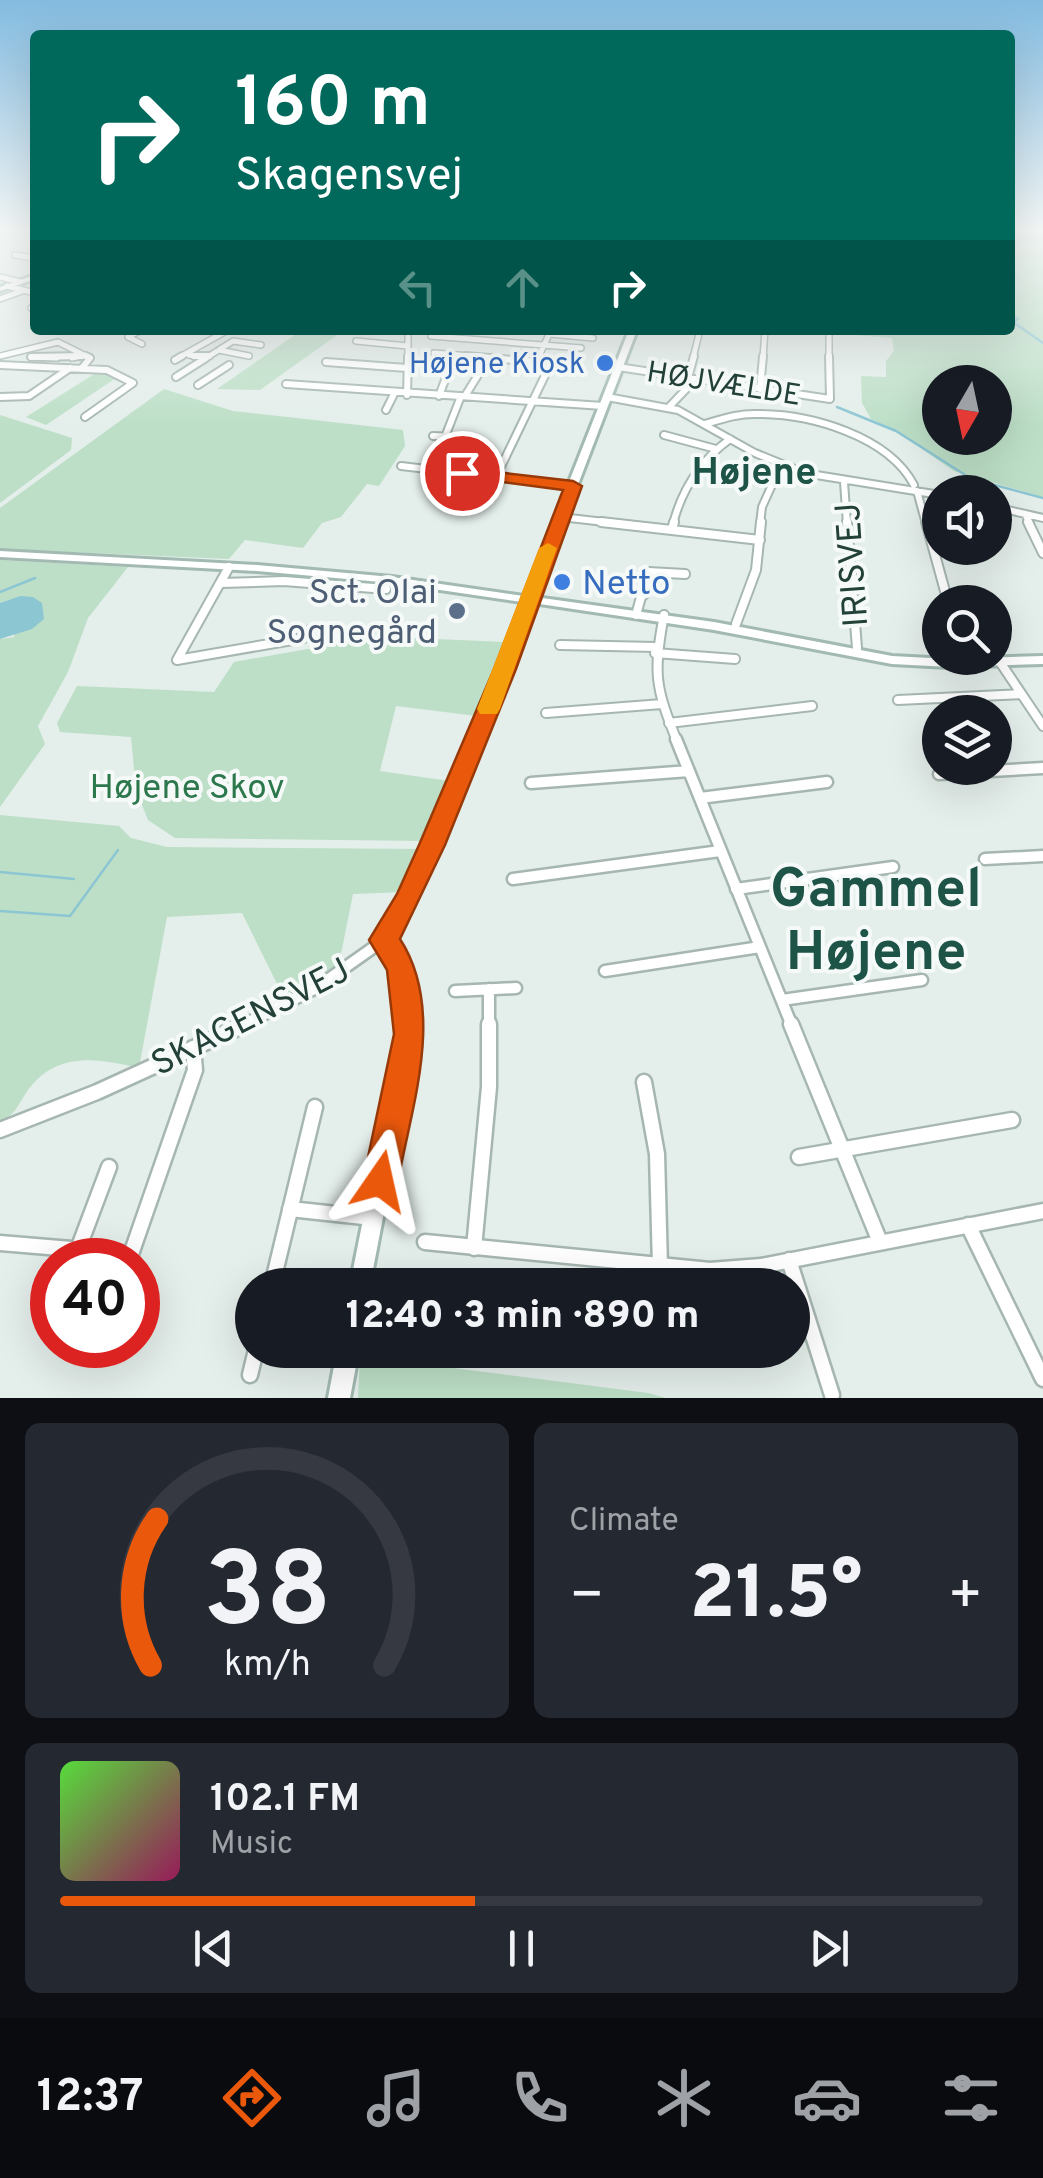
<!DOCTYPE html>
<html lang="en">
<head>
<meta charset="utf-8">
<style>
	:root { --surface:#171b24; --page:#242831; --text:#f1f3f6; --muted:#9ea1a6; --line:#363941; --accent:#ea580c }
	body { margin:0; font-family:Overpass,sans-serif; background:var(--page); color:var(--text); height:100vh; display:flex; flex-direction:column; font-size:38px; white-space:nowrap }
	* { box-sizing:border-box; margin:0 }
	p { font-size:32px; color:var(--muted) }
	.icon { flex:none; width:55px; height:55px; fill:none; stroke:currentColor; stroke-width:2; stroke-linecap:round; stroke-linejoin:round }
	.map { position:relative; height:1398px; overflow:hidden }
	.panel { display:flex; flex-direction:column; gap:25px; padding:25px; background:#0d0f14; flex:1 }
	.panel>* { flex:none }
	.hud { position:absolute; left:30px; top:30px; width:985px; height:305px; border-radius:10px; box-shadow:0 10px 40px #0002; background:#00695c; color:#fff; overflow:hidden }
	.needle { width:65px; rotate:189deg }
	.controls { position:absolute; left:922px; top:365px; display:grid; gap:20px }
	.controls a { display:grid; place-items:center; width:90px; height:90px; border-radius:50%; background:var(--surface); box-shadow:0 10px 40px #0002; font-size:50px }
	.speed { position:absolute; left:30px; top:1238px; display:flex; gap:20px; font-size:50px; font-weight:700; text-align:center }
	.speed>* { display:grid; place-content:center; width:130px; height:130px; border-radius:50%; background:var(--surface); box-shadow:0 10px 40px #0002; line-height:1 }
	.speed .limit { border:15px solid #d22; background:#fff; color:#111 }
	.pin { position:absolute; display:grid; place-items:center; width:85px; height:85px; color:#fff; margin:-42px; border:5px solid #fff; border-radius:50%; box-shadow:0 2px 10px #0007 }
	.me { position:absolute; width:110px; margin:-55px; rotate:11deg; stroke-linejoin:round; filter:drop-shadow(0 0 8px #0008) }
	.turn { display:flex; align-items:center; gap:35px; height:210px; padding:0 40px; font-size:45px }
	.turn .icon { width:130px; height:130px; stroke-width:2.5 }
	.turn b { display:block; font-size:70px; line-height:85px }
	.lanes { display:flex; align-items:center; height:95px; padding:0 40px; background:#0003; justify-content:center; gap:50px; direction:ltr }
	.lanes .off { opacity:.35 }
	.big { font-size:75px; font-weight:800; line-height:1.1 }
	.panel .tile { flex:1; display:flex; flex-direction:column; justify-content:center; gap:15px; min-width:0; padding:0 35px; border-radius:15px; background:var(--page) }
	.panel .dial { align-items:center; gap:0 }
	.dial svg { height:260px; overflow:visible; fill:none; stroke:var(--line); stroke-width:7; stroke-linecap:round; text-anchor:middle }
	.dial text { fill:var(--text); stroke:none }
	.song { display:flex; align-items:center; gap:30px }
	.cover { width:120px; height:120px; border-radius:15px; background:linear-gradient(135deg,hsl(110 70% 55%),hsl(330 70% 35%)) }
	.played { height:10px; border-radius:5px; background:linear-gradient(90deg,var(--accent) 45%,var(--line) 45%) }
	.keys { display:flex; justify-content:space-around; direction:ltr }
	.heat { display:flex; justify-content:space-between; align-items:center; font-size:55px; direction:ltr }
	.panel .tiles { flex:1; display:grid; gap:25px; grid-template-columns:1fr 1fr }
	.tile:last-child { grid-column:span 2 }
	.trip { position:absolute; left:235px; top:1268px; width:575px; height:100px; border-radius:50px; background:var(--surface); box-shadow:0 10px 40px #0002; font-weight:800; line-height:100px; text-align:center }
	.tab-bar { display:flex; height:160px; justify-content:space-around; align-items:center; background:#090b0e; color:var(--muted) }
	.tab-bar .icon { width:70px; height:70px }
	.tab-bar .current { color:var(--accent) }
	.tab-bar b { font-size:45px; color:var(--text) }
	.map>svg:first-child { display:block }
	.green { fill:#bddfc7; fill-rule:evenodd }
	.water { fill:#8cc6d3 }
	.lines { fill:none; stroke-linecap:round; stroke-linejoin:round }
	.stream { stroke:#8cc6d3; stroke-width:2.5 }
	.street-far4-casing { stroke:#a6b6b1; stroke-width:8 }
	.street-far3-casing { stroke:#a6b6b1; stroke-width:10 }
	.street-far2-casing { stroke:#a6b6b1; stroke-width:12 }
	.street-far1-casing { stroke:#a6b6b1; stroke-width:15 }
	.street-casing { stroke:#a6b6b1; stroke-width:19 }
	.secondary-casing { stroke:#a2bab2; stroke-width:6 }
	.street-far4 { stroke:#fff; stroke-width:5 }
	.street-far3 { stroke:#fff; stroke-width:6 }
	.street-far2 { stroke:#fff; stroke-width:8 }
	.street-far1 { stroke:#fff; stroke-width:10 }
	.street { stroke:#fff; stroke-width:14 }
	.secondary { fill:#fff; fill-rule:evenodd }
	.route { fill:#ea580c; stroke:#983908; stroke-width:2.5 }
	.slow { fill:#f59e0b }
	.shop-dot { fill:#3f7fe0; stroke:#f5faf8; stroke-width:4 }
	.service-dot { fill:#5c6f8a; stroke:#f5faf8; stroke-width:4 }
	.labels { text-anchor:middle; stroke-width:8; stroke-linejoin:round; paint-order:stroke }
	.far-shop-label { font-size:30px; fill:#366cbe; stroke:#f5faf8; text-anchor:end }
	.far-street-label { font-size:30px; fill:#234039; stroke:#f5faf8 }
	.street-label { font-size:35px; fill:#234039; stroke:#f5faf8 }
	.shop-label { font-size:35px; fill:#366cbe; stroke:#f5faf8; text-anchor:start }
	.service-label { font-size:35px; fill:#4e5e75; stroke:#f5faf8; text-anchor:end }
	.park-label { font-size:35px; fill:#2c784c; stroke:#f5faf8 }
	.far-district-label { font-size:38px; font-weight:bold; fill:#1e5348; stroke:#f5faf8 }
	.near-district-label { font-size:55px; font-weight:bold; fill:#1e5348; stroke:#f5faf8 }
</style>
</head>
<body>
<div class="map">
<svg width="1043" height="1398" viewBox="0 0 1043 1398">
	<rect width="100%" height="100%" fill="#e4eeea"/>
	<path class="green" d="M1010 231H1043V497L954 471 896 431 871 419 862 403 861 376 886 377V361L894 351 892 338 831 333 832 330H1010ZM940 382H995V438H940Z
		M302 330H344L260 390 217 389Z
		M99 371 116 378 46 425 26 417Z
		M164 389 233 411 403 430 405 446 379 486 367 484 341 517 322 523 303 548 245 540 229 559 0 549V508Z
		M0 415 72 438 71 450 0 503Z
		M0 560 128 567 88 618 68 672 38 726 45 744 0 807V639L14 637 20 596 0 603Z
		M353 626 390 628 388 637 505 642 477 716 396 706 380 771 449 781 425 841 175 838 148 820 136 790 131 737 60 732 57 723 77 686 214 692 234 662 330 645 334 630Z
		M0 815 119 826 131 838 167 847 424 849 403 892 353 894 339 964 283 996 242 913 167 917 140 1062 134 1067C93 1057 53 1053 26 1093 17 1106 16 1115 0 1120Z
		M360 1356 648 1393 666 1398H358Z"/>
	<path class="water" d="M20 596 33 597 42 603 44 619 32 629 0 639V603Z"/>
	<g class="lines">
		<path class="stream" d="M1010 314 1018 319 1013 322 1043 343
			M837 407 896 431 970 478
			M972 479 1043 498
			M0 592 35 578
			M0 872 74 879
			M0 911 70 916 118 850"/>
		<defs>
			<path id="street-far4" d="M15 255 35 258
				M0 277 20 282
				M7 286 35 293
				M0 299 25 290
				M31 308 35 306
				M141 330 128 337 142 344
				M829 330V358
				M550 334 593 338
				M431 336 581 348
				M356 341 408 346
				M219 350 249 356
				M434 353 495 358
				M189 355 206 358 233 341 261 345
				M0 356 58 342 90 358
				M31 357 57 358
				M72 358 85 355
				M178 358 228 330
				M408 358V330
				M538 358 551 330
				M693 358 700 330
				M763 358 765 330"/>
			<path id="street-far3" d="M194 356H209
				M466 356 536 362 539 356
				M31 357 82 356
				M175 360 182 356
				M326 362 407 368
				M0 365 107 370 133 383 85 417
				M618 367 830 399 829 356
				M82 368 90 358 86 356
				M176 377 206 358
				M688 378 694 356
				M286 384 603 406
				M198 385 229 365
				M760 389 763 356
				M407 395 408 356
				M439 396 448 372
				M465 396 478 375
				M0 397 29 396 70 368
				M607 397 678 410 755 453 804 473 940 495
				M669 407 691 384
				M386 410 394 394
				M705 424C722 419 740 413 758 414 811 414 888 436 914 485
				M664 435 716 449
				M433 436 455 437
				M445 437 461 396
				M401 466 573 486
				M496 477 551 363 536 362
				M844 482 847 524
				M917 491 926 524
				M995 507 1043 518
				M1025 514 1030 524
				M561 517 622 524
				M673 524C682 489 701 460 730 439
				M760 524 762 507 781 465"/>
			<path id="street-far2" d="M601 522 760 540
				M847 522 857 648
				M926 522 948 602
				M1028 522 1043 553
				M672 530 674 522
				M229 567 177 660 304 638 310 630
				M221 583 284 581 386 589
				M636 615 641 597 647 592 648 572 685 574
				M664 615C653 672 655 687 677 741
				M736 624 756 570 761 522
				M560 645 656 647
				M655 653 735 659
				M1000 662 1043 726
				M898 700 1021 694
				M546 713 662 704
				M669 723 812 706"/>
			<path id="street-far1" d="M676 739 792 1026
				M939 774 1043 768
				M531 783 689 771
				M700 798 827 782
				M985 859 1043 856
				M513 879 720 851
				M736 889 893 867
				M605 971 760 947
				M489 989V1026
				M455 991 516 988
				M782 1000 922 980
				M241 1026 316 988 384 940"/>
			<path id="street" d="M791 1024 880 1242
				M644 1082 657 1154 660 1267
				M0 1130 97 1092 246 1024
				M799 1157 1012 1120
				M290 1209 373 1218
				M968 1225 1043 1379
				M425 1242 710 1270 761 1266 1043 1211
				M0 1243 131 1254
				M474 1248 489 1087V1024
				M74 1260 109 1167
				M129 1260 195 1070 193 1048
				M789 1260 832 1395
				M272 1285 315 1107
				M50 1324 52 1318
				M95 1357 100 1345
				M250 1375 256 1350"/>
			<path id="secondary" d="M35 275V279L0 291V287Z
				M629 330H637L535 597 714 622 892 656 949 659 1043 656V664L949 667 892 664 714 630 533 603 511 669 416 899 393 940 409 967 418 1034 370 1285H350L400 1034 393 968 376 940 401 897 499 669 522 602 392 583 257 571 0 557V551L257 565 392 577 524 596Z
				M337 1350H359L350 1398H328Z"/>
		</defs>
		<use href="#street-far4" class="street-far4-casing"/>
		<use href="#street-far3" class="street-far3-casing"/>
		<use href="#street-far2" class="street-far2-casing"/>
		<use href="#street-far1" class="street-far1-casing"/>
		<use href="#street" class="street-casing"/>
		<use href="#secondary" class="secondary-casing"/>
		<use href="#street-far4" class="street-far4"/>
		<use href="#street-far3" class="street-far3"/>
		<use href="#street-far2" class="street-far2"/>
		<use href="#street-far1" class="street-far1"/>
		<use href="#street" class="street"/>
		<use href="#secondary" class="secondary"/>
	</g>
	<linearGradient id="sky" x2="0" y2="1"><stop stop-color="#83bbe0"/><stop offset="0.54" stop-color="#f3f7f6"/><stop offset="1" stop-color="#f3f7f6" stop-opacity="0"/></linearGradient>
	<rect width="1043" height="426" fill="url(#sky)"/>
	<path class="route" d="M462 468 573 481 582 486 516 669 445 845 400 939C446 1010 412 1104 398 1181L393 1194 380 1199 368 1194 363 1181 394 1034 387 970 369 940 397 894 419 845 494 669 563 490 456 476V469Z"/>
	<path class="slow" d="M548 543 557 548 500 709 497 714H480L477 709 539 548Z"/>
	<g class="shop-dot">
		<circle cx="605" cy="363" r="10"/>
		<circle cx="562" cy="582" r="10"/>
	</g>
	<circle class="service-dot" cx="457" cy="611" r="10"/>
	<g class="labels">
		<g class="far-shop-label">
			<text x="585" y="373">Højene Kiosk</text>
		</g>
		<g class="far-street-label">
			<text transform="translate(724 383) rotate(9)" y="10">HØJVÆLDE</text>
		</g>
		<g class="street-label">
			<text transform="translate(851 565) rotate(-94)" y="12">IRISVEJ</text>
			<text transform="translate(250 1016) rotate(-27)" y="12">SKAGENSVEJ</text>
		</g>
		<g class="shop-label">
			<text x="582" y="594">Netto</text>
		</g>
		<g class="service-label">
			<text x="437" y="603">Sct. Olai<tspan x="437" dy="40">Sognegård</tspan></text>
		</g>
		<g class="park-label">
			<text x="187" y="798">Højene Skov</text>
		</g>
		<g class="far-district-label">
			<text x="754" y="484">Højene</text>
		</g>
		<g class="near-district-label">
			<text x="876" y="906">Gammel<tspan x="876" dy="63">Højene</tspan></text>
		</g>
	</g>
</svg>
<div class="controls">
<a><svg class="needle" viewBox="-14 -14 28 28"><path d="M0-13l5 13h-10z" fill="#e53935"/><path d="M0 13l5-13h-10z" fill="#9ea1a6"/></svg></a>
<a><svg class="icon" aria-label="sound" viewBox="0 0 24 24"><path d="M4 9h4l5-4v14l-5-4H4zM17 9q2 3 0 6"/></svg></a>
<a><svg class="icon" aria-label="search" viewBox="0 0 24 24"><circle cx="10" cy="10" r="6"/><path d="M15 15l6 6"/></svg></a>
<a><svg class="icon" aria-label="layers" viewBox="0 0 24 24"><path d="M12 4l9 5-9 5-9-5zM3 14l9 5 9-5"/></svg></a>
</div>
<div class="speed"><div class="limit">40</div></div>
<div class="pin" style="left:462px;top:473px;background:#d93025"><svg class="icon" aria-label="arrive" viewBox="0 0 24 24"><path d="M6 21V4h12l-3 4 3 4H6"/></svg></div>
<svg class="me" style="left:380px;top:1181px" viewBox="-20 -20 40 40"><path d="M0-17L14 15 0 8-14 15z" fill="#ea580c" stroke="#fff" stroke-width="4"/></svg>
<div class="trip">12:40 · 3 min · 890 m</div>
<div class="hud">
<div class="turn"><svg class="icon" aria-label="right" viewBox="0 0 24 24"><path d="M7 20v-9h11M14 6l5 5-5 5"/></svg><div><b>160 m</b>Skagensvej</div></div>
<div class="lanes"><svg class="icon off" aria-label="left" viewBox="0 0 24 24"><path d="M17 20v-9H6M10 6l-5 5 5 5"/></svg><svg class="icon off" aria-label="ahead" viewBox="0 0 24 24"><path d="M12 20V5M6 11l6-6 6 6"/></svg><svg class="icon" aria-label="right" viewBox="0 0 24 24"><path d="M7 20v-9h11M14 6l5 5-5 5"/></svg></div>
</div>
</div>
<section class="panel">
<div class="tiles">
<div class="tile dial"><svg viewBox="0 0 100 80">
<path d="M14 69A42 42 0 1 1 86 69"/>
<path d="M14 69A42 42 0 0 1 16 24" stroke="#ea580c"/>
<text x="50" y="56" font-size="32" font-weight="700">38</text>
<text x="50" y="72" font-size="11">km/h</text>
</svg></div>
<div class="tile"><p>Climate</p>
<div class="heat"><a>−</a><b class="big">21.5°</b><a>+</a></div>
</div>
<div class="tile">
<div class="song"><i class="cover"></i><div><b>102.1 FM</b><p>Music</p></div></div>
<div class="played"></div>
<div class="keys"><svg class="icon" aria-label="previous" viewBox="0 0 24 24"><path d="M18 5L8 12l10 7zM5 5v14"/></svg><svg class="icon" aria-label="pause" viewBox="0 0 24 24"><path d="M8 5v14M16 5v14"/></svg><svg class="icon" aria-label="next" viewBox="0 0 24 24"><path d="M6 5l10 7-10 7zM19 5v14"/></svg></div>
</div>
</div>
</section>
<nav class="tab-bar">
<b>12:37</b>
<svg class="icon current" aria-label="directions" viewBox="0 0 24 24"><path d="M12 3l9 9-9 9-9-9zM9 14v-3h6M13 9l2 2-2 2"/></svg>
<svg class="icon" aria-label="music" viewBox="0 0 24 24"><path d="M9 18V5l10-2v13"/><circle cx="6" cy="18" r="3"/><circle cx="16" cy="16" r="3"/></svg>
<svg class="icon" aria-label="phone" viewBox="0 0 24 24"><path d="M5 4h4l2 5-3 2q2 4 5 5l2-3 5 2v4C11 20 4 13 5 4z"/></svg>
<svg class="icon" aria-label="climate" viewBox="0 0 24 24"><path d="M12 3v18M4 7l16 10M4 17L20 7"/></svg>
<svg class="icon" aria-label="car" viewBox="0 0 24 24"><path d="M5 17H2v-5l4-1 3-4h7l3 4 3 1v5h-3M9 17h6M6 11h13"/><circle cx="7" cy="17" r="2"/><circle cx="17" cy="17" r="2"/></svg>
<svg class="icon" aria-label="filters" viewBox="0 0 24 24"><path d="M4 7h16M4 17h16"/><circle cx="9" cy="7" r="2"/><circle cx="15" cy="17" r="2"/></svg>
</nav>
</body>
</html>
